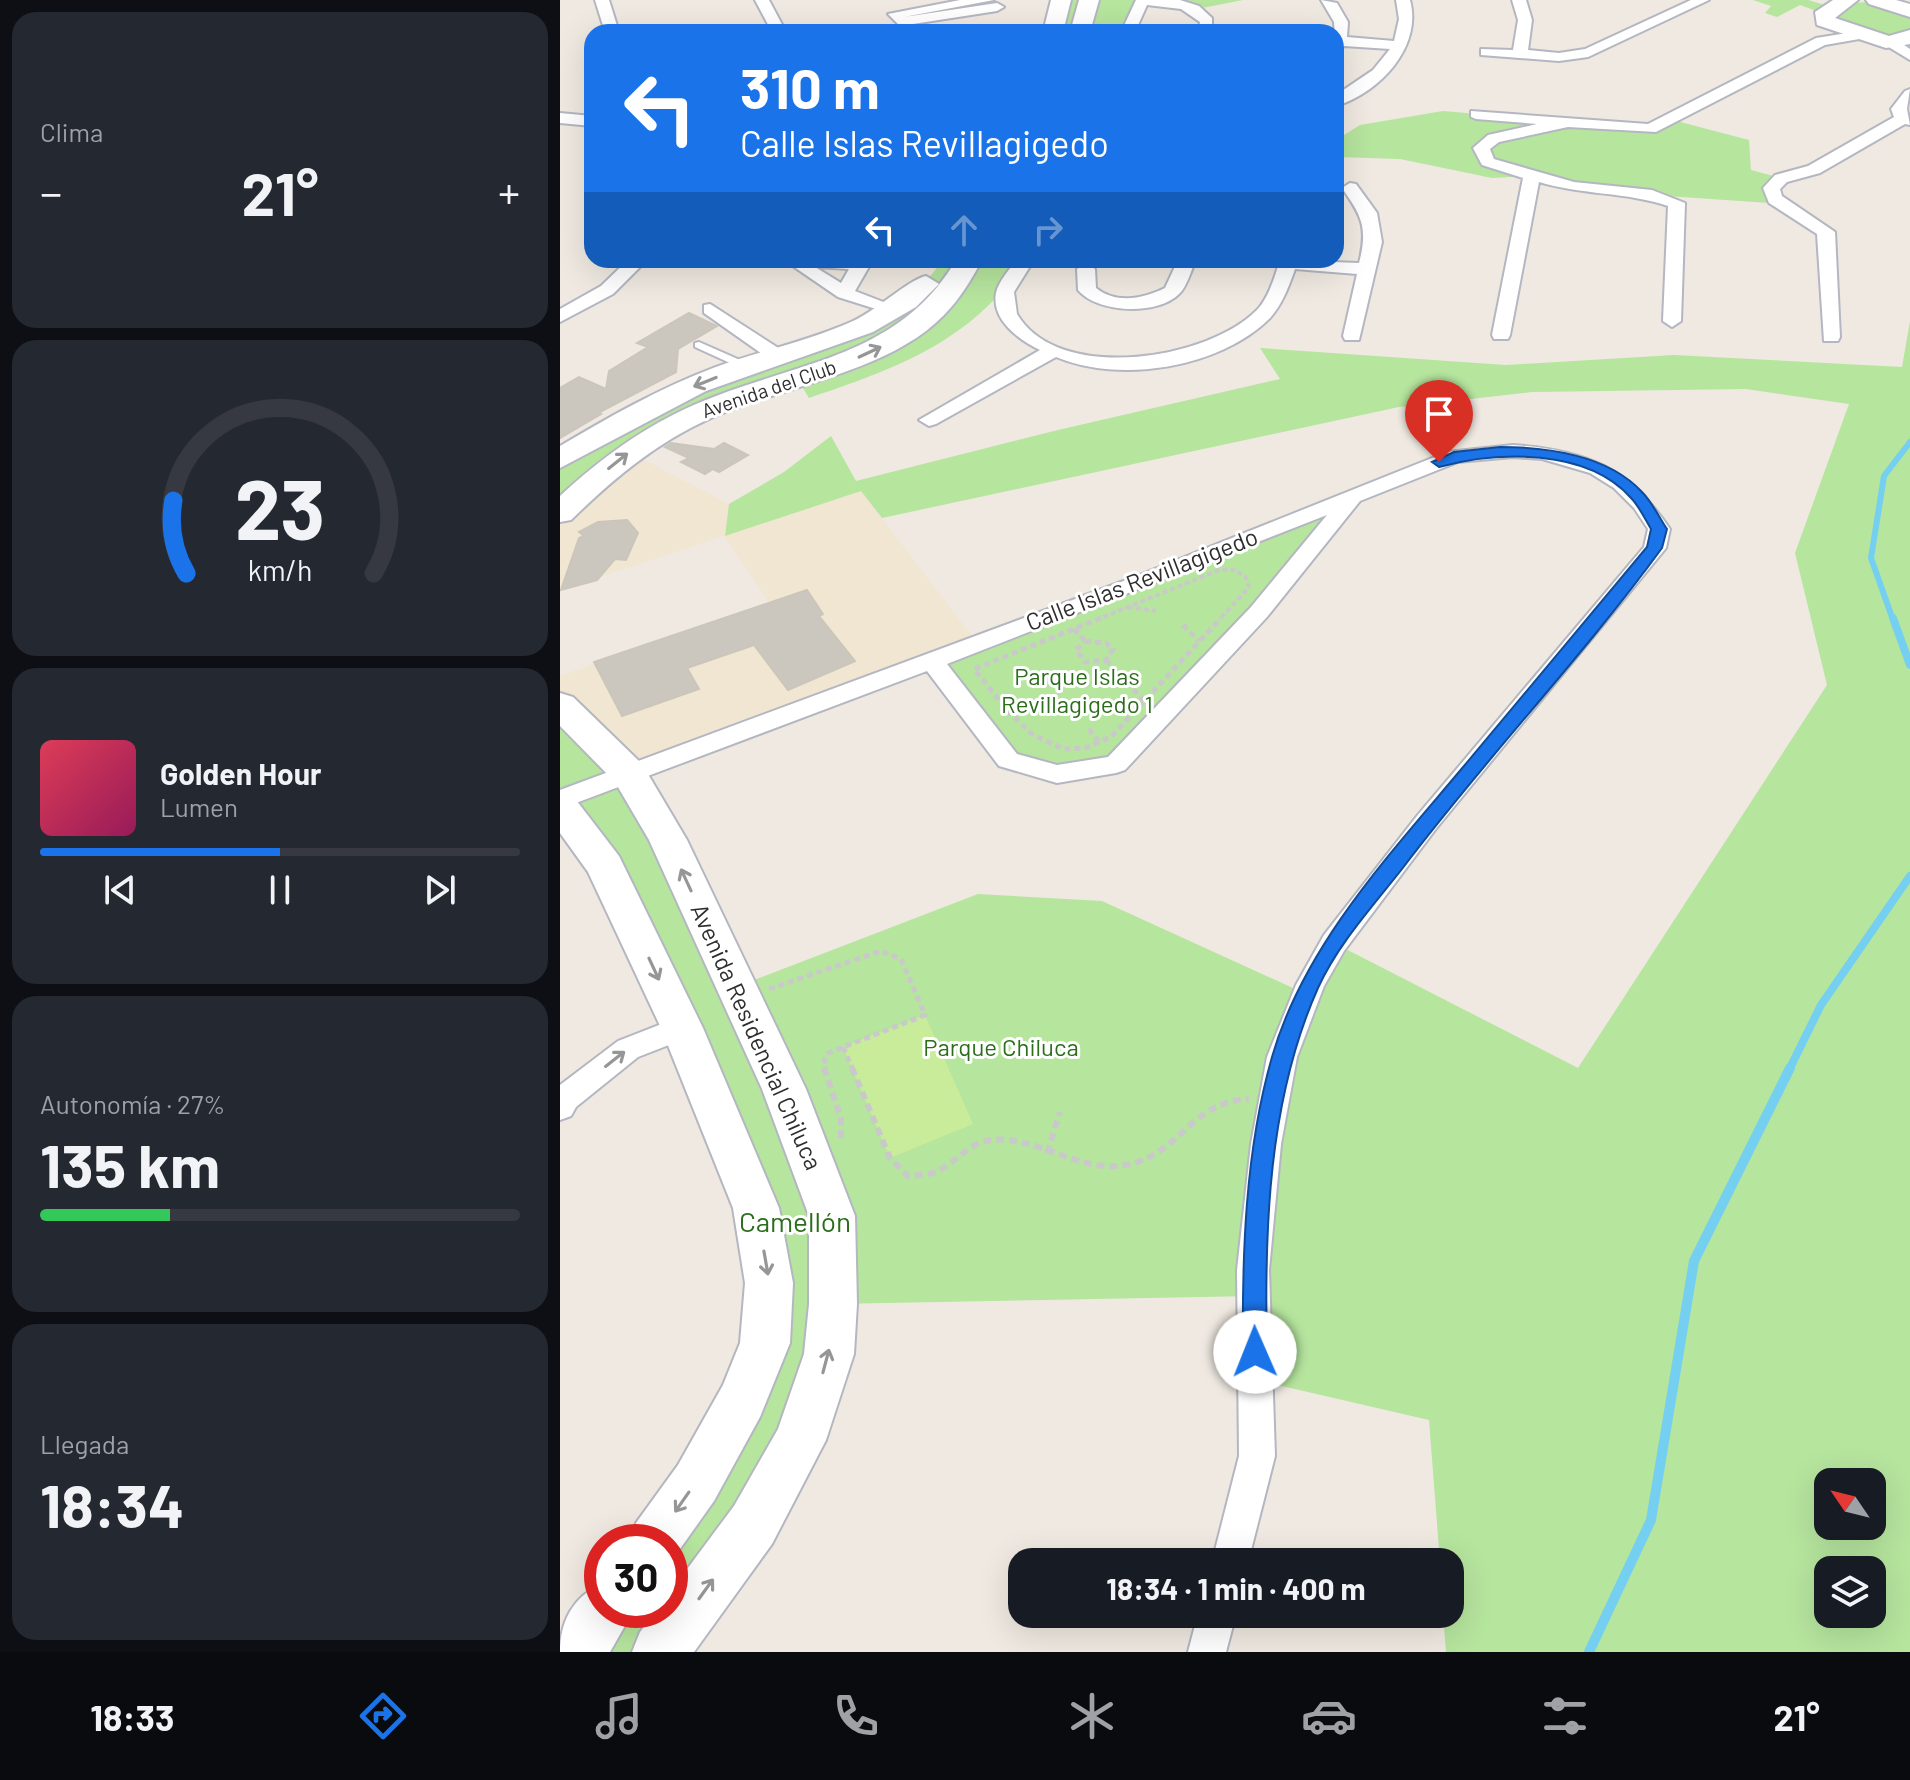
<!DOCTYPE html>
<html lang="es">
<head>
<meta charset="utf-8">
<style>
	:root { --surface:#171b24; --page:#242831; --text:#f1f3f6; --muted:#9ea1a6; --line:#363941; --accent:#1a73e8 }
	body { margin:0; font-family:Barlow,sans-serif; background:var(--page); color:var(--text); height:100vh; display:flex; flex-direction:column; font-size:30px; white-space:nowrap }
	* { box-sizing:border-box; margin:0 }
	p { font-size:26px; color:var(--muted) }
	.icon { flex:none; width:44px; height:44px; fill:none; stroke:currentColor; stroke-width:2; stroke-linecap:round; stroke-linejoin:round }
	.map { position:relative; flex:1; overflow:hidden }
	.sheet { display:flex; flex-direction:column; gap:12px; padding:12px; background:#0d0f14; width:560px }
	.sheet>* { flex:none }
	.top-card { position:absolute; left:24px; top:24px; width:760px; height:244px; border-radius:24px; box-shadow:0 8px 32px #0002; background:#1a73e8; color:#fff; overflow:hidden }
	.needle { width:52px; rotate:305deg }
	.controls { position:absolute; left:1254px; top:1468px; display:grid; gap:16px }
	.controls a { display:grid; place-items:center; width:72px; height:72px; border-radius:16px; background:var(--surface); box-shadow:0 8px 32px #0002; font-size:40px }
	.speed { position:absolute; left:24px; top:1524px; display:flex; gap:16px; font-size:40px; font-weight:700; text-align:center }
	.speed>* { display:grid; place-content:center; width:104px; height:104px; border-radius:50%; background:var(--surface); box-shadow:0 8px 32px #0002; line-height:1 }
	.speed .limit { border:12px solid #d22; background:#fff; color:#111 }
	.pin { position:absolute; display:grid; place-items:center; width:68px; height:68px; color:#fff; margin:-82px -34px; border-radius:50% 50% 50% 0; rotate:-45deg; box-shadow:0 0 8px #0007 }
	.pin .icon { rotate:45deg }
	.me { position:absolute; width:88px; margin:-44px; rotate:359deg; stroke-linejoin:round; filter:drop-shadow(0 0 6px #0008) }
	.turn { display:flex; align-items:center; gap:28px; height:168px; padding:0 24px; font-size:36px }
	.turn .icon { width:104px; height:104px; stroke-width:2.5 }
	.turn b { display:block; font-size:56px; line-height:68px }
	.lanes { display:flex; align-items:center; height:76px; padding:0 24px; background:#0003; justify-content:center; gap:40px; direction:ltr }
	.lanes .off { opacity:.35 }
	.big { font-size:60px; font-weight:700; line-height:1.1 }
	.sheet .tile { flex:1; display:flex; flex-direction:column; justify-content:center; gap:12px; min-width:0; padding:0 28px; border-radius:24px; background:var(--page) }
	.sheet .dial { align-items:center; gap:0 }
	.dial svg { height:208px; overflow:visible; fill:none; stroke:var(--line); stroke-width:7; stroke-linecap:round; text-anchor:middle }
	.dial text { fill:var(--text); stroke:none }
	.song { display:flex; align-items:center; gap:24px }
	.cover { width:96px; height:96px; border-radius:12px; background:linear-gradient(135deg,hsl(350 70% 55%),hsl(330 70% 35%)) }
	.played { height:8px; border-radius:4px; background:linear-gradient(90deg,var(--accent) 50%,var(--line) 50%) }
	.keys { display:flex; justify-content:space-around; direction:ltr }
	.heat { display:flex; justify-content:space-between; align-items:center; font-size:44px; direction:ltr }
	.charge { height:12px; border-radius:6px; background:linear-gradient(90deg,#34c759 27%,var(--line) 0) }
	.trip { position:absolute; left:448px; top:1548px; width:456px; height:80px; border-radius:24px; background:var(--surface); box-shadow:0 8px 32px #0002; font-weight:700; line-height:80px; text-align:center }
	.tabs { display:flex; height:128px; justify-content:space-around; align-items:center; background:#090b0e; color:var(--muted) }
	.tabs .icon { width:56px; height:56px }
	.tabs .active { color:var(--accent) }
	.tabs b { font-size:36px; color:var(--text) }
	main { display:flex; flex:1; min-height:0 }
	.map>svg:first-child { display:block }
	.education { fill:#f0e6d1 }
	.green { fill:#b6e59e; fill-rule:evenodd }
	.pitch { fill:#c9ec9a }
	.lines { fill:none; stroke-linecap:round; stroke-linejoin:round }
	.stream-far2 { stroke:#75cff0; stroke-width:6 }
	.stream-far1 { stroke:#75cff0; stroke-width:8 }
	.stream { stroke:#75cff0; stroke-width:10 }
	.building { fill:#cbc7bf; stroke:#cbc5ba; stroke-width:2 }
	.lane-casing { stroke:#b4b7c1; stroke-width:4 }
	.street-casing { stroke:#b4b7c1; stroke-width:4 }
	.secondary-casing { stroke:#b4b7c1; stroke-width:4 }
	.path-far2 { stroke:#c9c9c9; stroke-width:4; stroke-dasharray:5 3; stroke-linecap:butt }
	.path-far1 { stroke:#c9c9c9; stroke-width:5; stroke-dasharray:6 4; stroke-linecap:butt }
	.path { stroke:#c9c9c9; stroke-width:6; stroke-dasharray:8 5; stroke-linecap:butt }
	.lane { fill:#fff; fill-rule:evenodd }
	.street { fill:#fff; fill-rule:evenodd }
	.secondary { fill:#fff; fill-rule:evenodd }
	.oneway { stroke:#969696 }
	.route { fill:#1a73e8; stroke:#114b97; stroke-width:2 }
	.labels { text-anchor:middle; stroke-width:6; stroke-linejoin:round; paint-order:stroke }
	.far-street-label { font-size:20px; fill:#2e2e2e; stroke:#fff }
	.street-label { font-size:24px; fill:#2e2e2e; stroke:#fff }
	.park-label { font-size:24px; fill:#2c6e1b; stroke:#fff }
	.near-park-label { font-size:28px; fill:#2c6e1b; stroke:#fff }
</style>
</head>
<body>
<main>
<section class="sheet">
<div class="tile"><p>Clima</p>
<div class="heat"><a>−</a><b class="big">21°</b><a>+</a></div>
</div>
<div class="tile dial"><svg viewBox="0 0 100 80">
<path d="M14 69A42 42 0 1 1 86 69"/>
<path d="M14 69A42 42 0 0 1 9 41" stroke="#1a73e8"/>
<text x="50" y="56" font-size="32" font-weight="700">23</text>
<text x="50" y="72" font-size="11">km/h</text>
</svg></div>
<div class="tile">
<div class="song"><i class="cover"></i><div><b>Golden Hour</b><p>Lumen</p></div></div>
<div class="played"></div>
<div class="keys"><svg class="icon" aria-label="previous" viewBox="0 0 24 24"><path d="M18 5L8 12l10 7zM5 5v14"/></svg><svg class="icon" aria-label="pause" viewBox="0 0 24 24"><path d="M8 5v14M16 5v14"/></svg><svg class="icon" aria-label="next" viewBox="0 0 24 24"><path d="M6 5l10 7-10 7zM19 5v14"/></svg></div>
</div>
<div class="tile"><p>Autonomía · 27%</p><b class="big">135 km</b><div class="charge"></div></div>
<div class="tile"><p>Llegada</p><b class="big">18:34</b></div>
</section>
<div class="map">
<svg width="1350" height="1652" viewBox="0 0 1350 1652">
	<rect width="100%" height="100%" fill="#efe9e1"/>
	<path class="education" d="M69 452 169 504 165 535 301 491 418 644 69 773 0 705V676L209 602 164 536 0 590V513Z"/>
	<path class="green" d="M501 0H683L637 9 582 1 568 32H493Z
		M1193 0H1248L1272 7C1299 0 1322 1 1350 9V36L1334 44 1256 21 1262 13 1240 5 1217 17 1205 13 1211 6Z
		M883 111 1089 129 1109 119 1189 140 1191 170 1221 178 1211 188 1222 204 1092 195 972 176 932 178 840 159 776 157V140L800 125Z
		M382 260H465C414 341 335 369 249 398L237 378 134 415 0 512V459C30 441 62 415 95 402 174 372 339 334 382 260Z
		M1350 321V1652H886L883 1614H890V1562H880L869 1420 696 1380 693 1296 273 1304 269 1354 100 1652H14L46 1610H110V1542L182 1400 196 1208 0 805V705L69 774 176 987 418 894 542 901 746 994 774 943 1018 1068 1267 685 1235 553 1289 404 1186 389 972 392 839 407 322 518 301 491 165 536 169 504 224 472 271 436 296 481 498 430 720 379 700 348 946 365 1114 355 1342 367ZM1268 1482H1312V1526H1268ZM1268 1570H1312V1614H1268Z
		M792 498 556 764 497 774 448 760 372 661Z"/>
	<path class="pitch" d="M365 1015 413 1124 330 1158 283 1047Z"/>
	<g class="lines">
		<path class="stream-far2" d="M1333 620 1311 558 1324 476 1350 442"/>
		<path class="stream-far1" d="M1333 618 1350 665
			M1229 1070 1261 1005 1350 876"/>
		<path class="stream" d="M1029 1652 1091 1520 1134 1261 1230 1068"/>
	</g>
	<path class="building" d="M129 313 157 326 118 349 116 372 38 413 41 414 0 438V388L19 377 46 389 49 371 88 347 77 343Z
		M111 443 154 449 164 443 188 455 159 472 153 469 145 474 121 462 129 458 105 447Z
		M67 520 78 533 66 560 55 559 37 580 1 590 19 538 24 536 19 532 38 522Z
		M247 590 263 614 259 616 295 661 228 690 194 645 127 668 139 689 62 716 34 662Z"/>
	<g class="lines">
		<defs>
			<path id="lane" d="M139 342 189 364 190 366 185 369 181 368 135 347V343Z"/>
			<path id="street" d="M35 0H49L59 32H45Z
				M195 0H209L226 32H212Z
				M400 0H434L344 17 437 3 444 7 437 11 340 26 328 14Z
				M576 0H620L639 6 652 18V32H638L640 22 621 9 587 5 575 32H561Z
				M761 0 777 3 788 22 787 37 834 41 839 19 836 0H850C863 47 819 93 776 106V95L813 70 830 49 784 46 776 51 774 22Z
				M952 0H966L972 20 968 50 999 53 1025 49 1131 0H1149L1028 57 999 61 921 55V49L953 50 958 20Z
				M1300 31 1305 32V38L1265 45 1096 132 1008 127 939 142 930 149 934 159 1014 182 1092 190 1125 203 1121 321 1112 327 1103 321 1108 206C1067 192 1021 195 979 182L950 335 948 339H934L932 335 963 178 922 165 913 148 928 135 977 124 916 119 911 117V111L1088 124 1256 38Z
				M1327 40H1337L1350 49V60L1327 46Z
				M1350 89 1347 109 1350 125 1345 124 1260 173 1227 182 1220 189 1222 196 1275 232 1280 337 1278 341H1264L1257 234 1209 203 1203 188 1215 175 1248 166 1334 117 1331 109 1345 91Z
				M0 113 32 116V126L0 123Z
				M790 183 796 184 817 213 822 242 799 340H785L783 336 797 274 735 269C729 286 722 305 710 318 660 368 560 384 496 357L376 424 369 426 359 420 480 350C459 340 431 320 436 293 438 282 450 269 456 260H474L454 292 457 314C498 384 648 360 697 310 709 297 715 276 720 260L799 263C808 228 802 216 782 188Z
				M68 260H87L53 294 0 322V309L41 286Z
				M224 260 307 261 310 265 295 291 344 310 335 315 278 297ZM255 267 289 269 281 283Z
				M618 260H636C631 270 627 287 619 294 597 316 537 313 518 290L517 269 526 264 535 269 536 288C556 304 583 299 605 288Z
				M150 304 226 353V361H212L144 313V305Z
				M953 445C1026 450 1068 467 1110 529L1106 548 875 830 784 951 764 986 737 1057 721 1144 709 1270 715 1456 688 1562H652L679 1456 677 1270 691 1144 707 1057 736 985 764 935 857 816 1084 547 1088 529 1074 508 1054 488 1030 473 982 459 953 457 898 462 800 501 707 617 565 770 556 773 497 783 439 766 367 671 0 809V790L577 576 887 452ZM767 515 691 607 548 757 497 765 457 754 387 664Z
				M122 1016 132 1020 137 1028 132 1036 78 1057 16 1107 11 1116 0 1120V1085L58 1041Z
				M638 1614H676L666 1652H628Z"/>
			<path id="secondary" d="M491 0H511L503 32H483Z
				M519 0H539L530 32H510Z
				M1273 0H1298L1275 18 1329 36 1350 30V44L1326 48 1257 25 1255 12Z
				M1306 0H1336L1350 4V17L1309 4Z
				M396 260H422C411 280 400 299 384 315 328 373 221 386 149 419 96 443 53 479 11 520L0 522V496C41 458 85 426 136 404 233 362 338 359 396 260Z
				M366 276 379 284 356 307 313 332 146 391 0 468V446C49 417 100 388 153 368 199 351 249 341 293 321 316 311 348 280 366 276Z
				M0 693 13 697 82 764 127 840 246 1089 295 1216 297 1304 294 1354 266 1440 212 1544 134 1652H72L80 1632 97 1610H110V1592L174 1506 218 1429 244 1354 249 1304V1216L202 1089 89 840 55 782 0 726Z
				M0 792 13 796 59 856 143 1028 219 1208 233 1283 230 1343 200 1417 154 1501 110 1563V1542H68L76 1523 118 1465 163 1385 180 1343 185 1283 173 1208 101 1028 28 872 0 833Z
				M42 1584V1610H74L50 1652H0C0 1622 13 1596 42 1584Z"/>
		</defs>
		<use href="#lane" class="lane-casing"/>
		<use href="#street" class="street-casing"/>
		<use href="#secondary" class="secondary-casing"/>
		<path class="path-far2" d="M568 607 596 611
			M536 620 659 570H674L685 576 689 587 659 620"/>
		<path class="path-far1" d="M541 618 414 669 447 710 473 735 504 749 525 748 551 737 661 618
			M623 625 639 641
			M514 629 525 641
			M525 641 546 643 553 649 546 660 525 662 516 650Z
			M546 660 586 703
			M529 729 539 742
			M209 989 321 951 341 959 365 1015 268 1053 263 1064 265 1070
			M283 1047 293 1070"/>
		<path class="path" d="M264 1068 281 1118V1141
			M292 1068 330 1158 348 1176C358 1175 369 1175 378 1171 396 1162 410 1142 431 1140 481 1135 522 1178 574 1163 621 1150 633 1101 689 1099
			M487 1153 500 1112"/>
		<use href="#lane" class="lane"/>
		<use href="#street" class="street"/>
		<use href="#secondary" class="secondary"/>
	</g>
	<defs><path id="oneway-shaft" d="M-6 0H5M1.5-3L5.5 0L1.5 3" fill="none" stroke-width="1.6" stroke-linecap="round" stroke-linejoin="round" transform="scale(2)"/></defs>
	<g class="oneway">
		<use href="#oneway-shaft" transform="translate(310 352) rotate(-25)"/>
		<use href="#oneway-shaft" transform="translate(145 382) rotate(158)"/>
		<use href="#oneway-shaft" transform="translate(58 461) rotate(-39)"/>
		<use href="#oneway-shaft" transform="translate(126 880) rotate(-115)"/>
		<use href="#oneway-shaft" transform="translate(94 969) rotate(65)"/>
		<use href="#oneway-shaft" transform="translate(55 1059) rotate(-38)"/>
		<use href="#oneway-shaft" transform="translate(206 1263) rotate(80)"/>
		<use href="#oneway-shaft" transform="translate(266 1361) rotate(-75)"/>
		<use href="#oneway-shaft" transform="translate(122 1502) rotate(125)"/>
		<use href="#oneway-shaft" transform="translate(146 1589) rotate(-54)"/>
	</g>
	<path class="route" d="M940 447C987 447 1048 455 1082 492 1092 502 1099 517 1107 529L1102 548C1021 659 925 759 842 869 813 906 778 944 758 988 708 1100 704 1231 707 1352L703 1360 695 1363 687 1360 683 1352C682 1255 685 1151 712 1057 744 945 831 853 904 766 965 693 1026 620 1087 547L1091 529C1085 519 1079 506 1071 498 1027 448 937 451 879 467L872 462 894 452Z"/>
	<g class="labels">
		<g class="far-street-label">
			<text transform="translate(209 389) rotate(-19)" y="7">Avenida del Club</text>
		</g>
		<g class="street-label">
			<text transform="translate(582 580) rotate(-21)" y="8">Calle Islas Revillagigedo</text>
			<text transform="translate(196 1037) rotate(66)" y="8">Avenida Residencial Chiluca</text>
		</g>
		<g class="park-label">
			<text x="517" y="685">Parque Islas<tspan x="517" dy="28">Revillagigedo 1</tspan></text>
			<text x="441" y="1056">Parque Chiluca</text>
		</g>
		<g class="near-park-label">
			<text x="235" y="1232">Camellón</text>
		</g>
	</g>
</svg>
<div class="controls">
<a><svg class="needle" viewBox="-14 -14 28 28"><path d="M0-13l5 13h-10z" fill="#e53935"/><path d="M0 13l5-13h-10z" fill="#9ea1a6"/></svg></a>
<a><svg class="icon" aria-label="layers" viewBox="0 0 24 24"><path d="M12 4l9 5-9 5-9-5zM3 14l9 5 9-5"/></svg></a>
</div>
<div class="speed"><div class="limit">30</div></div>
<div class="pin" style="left:879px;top:462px;background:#d93025"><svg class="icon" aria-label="arrive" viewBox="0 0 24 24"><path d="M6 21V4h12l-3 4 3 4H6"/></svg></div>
<svg class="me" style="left:695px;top:1352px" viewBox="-20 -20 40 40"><circle r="19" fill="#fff"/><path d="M0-13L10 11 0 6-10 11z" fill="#1a73e8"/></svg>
<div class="trip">18:34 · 1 min · 400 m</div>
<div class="top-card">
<div class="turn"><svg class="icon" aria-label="left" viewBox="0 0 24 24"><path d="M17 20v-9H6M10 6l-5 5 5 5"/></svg><div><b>310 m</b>Calle Islas Revillagigedo</div></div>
<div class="lanes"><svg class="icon" aria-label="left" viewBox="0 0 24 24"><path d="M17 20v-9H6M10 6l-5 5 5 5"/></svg><svg class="icon off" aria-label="ahead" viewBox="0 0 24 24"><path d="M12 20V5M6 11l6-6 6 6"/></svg><svg class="icon off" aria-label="right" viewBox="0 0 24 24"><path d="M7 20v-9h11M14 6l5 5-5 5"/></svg></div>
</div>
</div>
</main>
<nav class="tabs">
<b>18:33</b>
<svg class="icon active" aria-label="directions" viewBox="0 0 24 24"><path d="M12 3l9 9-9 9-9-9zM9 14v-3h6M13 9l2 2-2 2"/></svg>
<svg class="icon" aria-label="music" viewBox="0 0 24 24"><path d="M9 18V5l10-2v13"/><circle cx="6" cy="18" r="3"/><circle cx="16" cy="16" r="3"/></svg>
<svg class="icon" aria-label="phone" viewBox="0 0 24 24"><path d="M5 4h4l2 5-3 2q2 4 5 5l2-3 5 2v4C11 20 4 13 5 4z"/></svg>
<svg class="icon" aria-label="climate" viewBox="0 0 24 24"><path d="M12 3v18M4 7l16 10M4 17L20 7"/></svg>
<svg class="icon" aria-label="car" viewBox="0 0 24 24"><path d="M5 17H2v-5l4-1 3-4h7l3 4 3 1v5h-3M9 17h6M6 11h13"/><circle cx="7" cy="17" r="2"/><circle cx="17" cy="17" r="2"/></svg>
<svg class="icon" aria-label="filters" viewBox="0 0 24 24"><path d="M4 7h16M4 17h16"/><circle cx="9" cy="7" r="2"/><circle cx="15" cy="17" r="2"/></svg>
<b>21°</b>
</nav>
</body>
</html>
